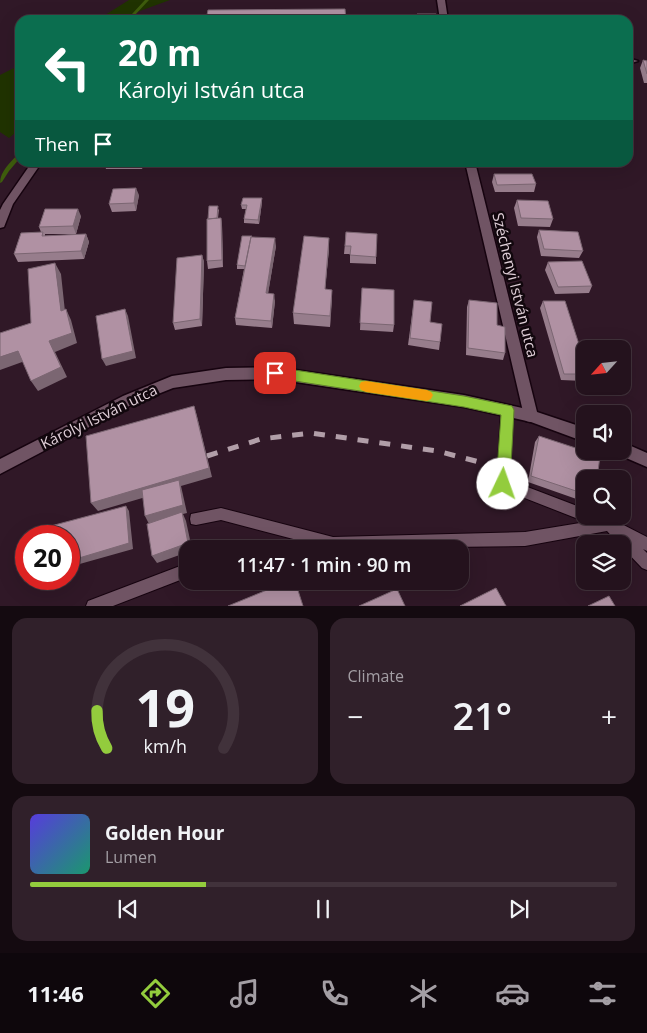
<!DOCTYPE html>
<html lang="en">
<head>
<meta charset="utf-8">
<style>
	:root { --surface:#24121d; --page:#30202a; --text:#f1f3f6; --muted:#a39ea4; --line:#41323b; --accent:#93cc3d }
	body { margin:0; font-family:"Open Sans",sans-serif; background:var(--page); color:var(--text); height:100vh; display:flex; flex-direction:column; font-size:19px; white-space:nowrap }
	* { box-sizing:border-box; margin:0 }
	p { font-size:16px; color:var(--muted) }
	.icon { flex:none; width:28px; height:28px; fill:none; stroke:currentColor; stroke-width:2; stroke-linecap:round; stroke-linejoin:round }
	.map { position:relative; height:606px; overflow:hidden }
	.details { display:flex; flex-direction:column; gap:12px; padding:12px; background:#140a10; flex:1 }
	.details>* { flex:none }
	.guide { position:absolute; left:15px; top:15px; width:618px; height:152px; border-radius:15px; box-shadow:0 5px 20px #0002,0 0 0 1px var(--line); background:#0b6e4f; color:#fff; overflow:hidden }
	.needle { width:32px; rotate:243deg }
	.controls { position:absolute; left:576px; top:340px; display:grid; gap:10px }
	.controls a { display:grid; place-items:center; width:55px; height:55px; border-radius:10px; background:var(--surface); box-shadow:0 5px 20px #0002,0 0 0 1px var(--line); font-size:25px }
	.speed { position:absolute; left:15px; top:525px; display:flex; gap:10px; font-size:25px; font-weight:700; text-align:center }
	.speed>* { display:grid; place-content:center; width:65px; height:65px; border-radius:50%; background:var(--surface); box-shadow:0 5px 20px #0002,0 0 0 1px var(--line); line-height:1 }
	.speed .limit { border:8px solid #d22; background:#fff; color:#111 }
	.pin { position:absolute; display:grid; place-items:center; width:42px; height:42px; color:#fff; margin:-21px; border-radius:10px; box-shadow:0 2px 8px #0006 }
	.me { position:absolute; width:55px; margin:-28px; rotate:3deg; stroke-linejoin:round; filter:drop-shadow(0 0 4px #0008) }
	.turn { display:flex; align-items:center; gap:18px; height:105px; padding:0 20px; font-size:22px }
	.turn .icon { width:65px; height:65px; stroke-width:2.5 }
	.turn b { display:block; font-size:35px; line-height:42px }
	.then { display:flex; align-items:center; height:48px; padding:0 20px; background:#0003; gap:10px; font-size:19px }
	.big { font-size:38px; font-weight:600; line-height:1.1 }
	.details .tile { flex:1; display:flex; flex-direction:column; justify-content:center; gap:8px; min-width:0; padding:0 18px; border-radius:15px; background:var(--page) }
	.details .dial { align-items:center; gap:0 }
	.dial svg { height:130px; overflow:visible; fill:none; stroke:var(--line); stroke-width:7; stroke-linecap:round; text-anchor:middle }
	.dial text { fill:var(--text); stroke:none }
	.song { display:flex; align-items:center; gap:15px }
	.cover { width:60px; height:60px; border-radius:8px; background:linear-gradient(135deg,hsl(250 70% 55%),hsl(160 70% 35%)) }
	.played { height:5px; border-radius:2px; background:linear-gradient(90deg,var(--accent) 30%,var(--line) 30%) }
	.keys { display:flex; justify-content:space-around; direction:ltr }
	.heat { display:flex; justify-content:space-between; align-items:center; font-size:28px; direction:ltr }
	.details .tiles { flex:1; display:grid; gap:12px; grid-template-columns:1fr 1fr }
	.tile:last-child { grid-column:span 2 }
	.trip { position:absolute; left:179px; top:540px; width:290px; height:50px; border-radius:15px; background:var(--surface); box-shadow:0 5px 20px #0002,0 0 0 1px var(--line); font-weight:600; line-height:50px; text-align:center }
	.menu { display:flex; height:80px; justify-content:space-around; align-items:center; background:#0e070c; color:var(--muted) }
	.menu .icon { width:35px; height:35px }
	.menu .selected { color:var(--accent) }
	.menu b { font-size:22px; color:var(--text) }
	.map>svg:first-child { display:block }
	.green { fill:#203301 }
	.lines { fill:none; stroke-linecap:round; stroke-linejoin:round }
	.stream { fill:#3e5c0d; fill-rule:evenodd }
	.lane-casing { stroke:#16030f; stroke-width:2 }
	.street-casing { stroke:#16030f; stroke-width:3 }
	.secondary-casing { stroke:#16030f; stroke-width:3 }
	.lane { fill:#705464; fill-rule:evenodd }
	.street { fill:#705464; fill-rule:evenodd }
	.secondary { fill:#705464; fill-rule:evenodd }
	.rail { stroke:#b19ea8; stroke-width:5; stroke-dasharray:11 11; stroke-linecap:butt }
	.wall { fill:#977d8c }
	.shaded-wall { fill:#7b6672 }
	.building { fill:#b091a3; stroke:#7b6672 }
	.route { fill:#93cc3d; stroke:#608528 }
	.slow { fill:#f59e0b }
	.labels { text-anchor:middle; stroke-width:5; stroke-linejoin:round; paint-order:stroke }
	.street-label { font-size:15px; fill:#e0cfd8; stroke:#11070d }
</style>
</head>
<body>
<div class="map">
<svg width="647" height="606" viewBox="0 0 647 606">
	<rect width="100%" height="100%" fill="#301827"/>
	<path class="green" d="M129 0H170L129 15 128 20H97Z
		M20 65V129L9 138 0 132V75Z"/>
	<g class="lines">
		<path class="stream" d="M145 0H149L135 15 133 20H129L132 14Z
			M20 153V158L9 171 2 182 0 183C0 171 11 162 18 154Z"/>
		<defs>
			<path id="lane" d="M507 405 511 406 513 410 509 480 585 509V516H606L647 537V551L643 549 647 553V570L642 568 622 547V544H619L607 531 525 546 284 549 286 544 301 541 221 520 196 525 191 524 190 519 191 514 221 508 333 537 525 532 586 522 499 488 497 484 501 410 503 406Z
				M188 563V577L113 606H86L88 601Z"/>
			<path id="street" d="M437 0H445L448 20H440Z
				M628 58 638 61 628 64Z
				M32 162H42L13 204 4 227 0 228V210L3 204Z
				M465 162H475L538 416 536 421 531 422 526 421 524 416Z"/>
			<path id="secondary" d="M275 367 464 395 531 410 585 428V442L531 422 464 407 275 379 226 380 173 388 133 404 0 474V459L123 396 172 376 226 368Z
				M622 442 647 453V467L617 454 616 451H622Z"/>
		</defs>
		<use href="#lane" class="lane-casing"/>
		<use href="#street" class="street-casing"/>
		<use href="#secondary" class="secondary-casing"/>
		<use href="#lane" class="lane"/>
		<use href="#street" class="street"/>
		<use href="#secondary" class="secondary"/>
		<path class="rail" d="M207 456 261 439 311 433 437 451 518 472"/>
	</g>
	<path class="wall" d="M643 60 647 61V83H644L640 68Z
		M104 162H144L142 169H106Z
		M484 162H522L521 165 484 164Z
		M494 174 536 184 534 192H495L492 182Z
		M139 195 136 211 112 212 109 204Z
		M262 198V202L259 224 244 223V219L246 209H242L241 205Z
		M517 200 553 219 550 227 518 226 514 208Z
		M219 209 218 218H221L222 225 223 267 208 269 207 261 208 219Z
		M81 216 76 234H45V236L86 234 89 242 84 259 18 262 14 254 41 232 39 227Z
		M539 230 583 251 579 258 541 256 537 237Z
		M346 232 376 257V264L350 263V254H344Z
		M252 237 276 246 268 293 275 301 272 328 236 325 235 318 244 269H237V265Z
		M329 249 325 289 332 290 330 327 294 324 293 313Z
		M202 255 204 262 202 326 175 330 173 323Z
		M548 262 592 286 589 293 555 294 545 270Z
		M362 288 394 325 393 332 360 330Z
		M414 300 430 322 440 342 439 350 408 345Z
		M469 300 497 325 505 353 503 360 466 355 467 307Z
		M543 301 585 363 584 381 561 380 540 308Z
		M539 436 585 479V502L528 482 535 442Z"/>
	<path class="shaded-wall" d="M140 162H144L142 169Z
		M136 188 139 195 136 211 134 203Z
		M262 198V202L259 224 258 220Z
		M78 209 81 216 76 234 73 226Z
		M221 218 222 225 223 267 222 260Z
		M86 234 89 242 84 259 81 251Z
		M275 238 276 246 267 300 266 293Z
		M329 238V249L324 300 325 289Z
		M202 255 204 262 202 326 200 319Z
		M55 263 61 274 66 321 61 311Z
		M332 290V301L330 327V316Z
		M274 294 275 301 272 328 271 321Z
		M66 309 71 320 77 343 55 352 67 377 38 391 31 381 49 341Z
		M125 309 128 316 136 358 106 366 102 359Z
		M18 351 25 361 0 370V357Z
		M194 406 197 416 212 477 181 486 187 513 183 514 186 521 192 549H188V552L157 563 152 556 149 524 145 516 180 487 98 511 91 503Z
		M126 506 129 511 133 549 69 567V561Z"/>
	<path class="building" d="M345 9 346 20H206L208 10Z
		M417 14H436L437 20H378V17H417Z
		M643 60 647 61V74Z
		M494 174H532L536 184 497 185Z
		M136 188 134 203 109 204 113 189Z
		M243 198H262L258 220 244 219 247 205H241Z
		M517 200 548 201 553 219 521 218Z
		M209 206H218L217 218 208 219Z
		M45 209H78L73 226 39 227Z
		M221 218 222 260 207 261V219Z
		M539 230 578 232 583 251 544 249Z
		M43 232 42 236 86 234 81 251 14 254 21 233Z
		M346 232 377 234 376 257 350 255 351 246H345Z
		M242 236H252L251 237 245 266 237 265Z
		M304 236 329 238 325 289 332 290 330 316 293 313Z
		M251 237 275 238 266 293 274 294 271 321 235 318Z
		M202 255 200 319 173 323 177 258Z
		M582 261 592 286 558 287 548 262Z
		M55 263 61 311 66 309 72 333 49 341 61 367 31 381 18 351 0 357V333L31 323 28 269Z
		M362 288 394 290V325L360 323Z
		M414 300 432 302 430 322 442 324 440 342 410 338Z
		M469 300 497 303V325L505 327V353L468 348Z
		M543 301H565L585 363V374H564Z
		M125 309 133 351 102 359 96 316Z
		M194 406 209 468 91 503 86 436Z
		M539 436 600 456 597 479H585V494L531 476Z
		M179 480 183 505 145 516 142 490Z
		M126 506 129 543 69 561V536H47V527Z
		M182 512 188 543 152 556 147 524Z
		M289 581H295L303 606H228Z
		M496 588 506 606H460Z
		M397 589 405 606H359Z
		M609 596 615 606H588Z"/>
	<path class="route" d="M275 367 464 396 512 406 514 410 510 484 508 489 503 491 498 489 496 484 501 415 464 407 275 378 270 376 269 373 270 369Z"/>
	<path class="slow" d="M366 381 427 390 431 392 433 395 431 399 427 401 366 392 361 390 359 386 361 382Z"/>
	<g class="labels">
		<g class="street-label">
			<text transform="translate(515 285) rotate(76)" y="5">Széchenyi István utca</text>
			<text transform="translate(99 417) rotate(-26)" y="5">Károlyi István utca</text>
		</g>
	</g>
</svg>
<div class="controls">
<a><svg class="needle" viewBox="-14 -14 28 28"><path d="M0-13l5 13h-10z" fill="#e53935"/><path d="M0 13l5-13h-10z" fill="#a39ea4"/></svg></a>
<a><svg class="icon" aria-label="sound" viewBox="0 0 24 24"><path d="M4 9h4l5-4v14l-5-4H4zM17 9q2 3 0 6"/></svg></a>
<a><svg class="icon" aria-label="search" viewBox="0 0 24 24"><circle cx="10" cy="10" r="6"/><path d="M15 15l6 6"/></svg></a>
<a><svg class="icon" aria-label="layers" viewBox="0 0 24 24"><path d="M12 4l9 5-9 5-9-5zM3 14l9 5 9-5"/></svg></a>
</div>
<div class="speed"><div class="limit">20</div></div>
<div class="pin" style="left:275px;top:373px;background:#d93025"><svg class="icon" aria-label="arrive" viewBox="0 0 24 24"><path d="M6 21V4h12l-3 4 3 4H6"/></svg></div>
<svg class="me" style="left:503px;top:484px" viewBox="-20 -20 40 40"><circle r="19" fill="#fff"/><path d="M0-13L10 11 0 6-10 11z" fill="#93cc3d"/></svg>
<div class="trip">11:47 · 1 min · 90 m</div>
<div class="guide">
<div class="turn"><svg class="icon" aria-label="left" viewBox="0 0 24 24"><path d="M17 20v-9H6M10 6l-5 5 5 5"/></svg><div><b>20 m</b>Károlyi István utca</div></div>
<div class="then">Then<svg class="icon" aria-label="arrive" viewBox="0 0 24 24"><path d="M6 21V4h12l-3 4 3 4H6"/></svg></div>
</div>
</div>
<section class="details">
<div class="tiles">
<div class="tile dial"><svg viewBox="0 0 100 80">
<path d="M14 69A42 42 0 1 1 86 69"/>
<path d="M14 69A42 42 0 0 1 8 46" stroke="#93cc3d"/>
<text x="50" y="56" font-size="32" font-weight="700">19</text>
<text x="50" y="72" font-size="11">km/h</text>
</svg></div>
<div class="tile"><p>Climate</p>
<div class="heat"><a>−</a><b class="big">21°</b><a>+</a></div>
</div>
<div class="tile">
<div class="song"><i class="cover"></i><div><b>Golden Hour</b><p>Lumen</p></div></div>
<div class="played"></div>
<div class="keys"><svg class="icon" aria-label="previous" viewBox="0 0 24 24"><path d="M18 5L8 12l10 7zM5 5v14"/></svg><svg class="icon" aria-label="pause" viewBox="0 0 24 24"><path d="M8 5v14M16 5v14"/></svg><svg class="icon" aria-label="next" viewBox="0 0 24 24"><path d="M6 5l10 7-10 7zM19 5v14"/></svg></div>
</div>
</div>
</section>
<nav class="menu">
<b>11:46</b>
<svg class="icon selected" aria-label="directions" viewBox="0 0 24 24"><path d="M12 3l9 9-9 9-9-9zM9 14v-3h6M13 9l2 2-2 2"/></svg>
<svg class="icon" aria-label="music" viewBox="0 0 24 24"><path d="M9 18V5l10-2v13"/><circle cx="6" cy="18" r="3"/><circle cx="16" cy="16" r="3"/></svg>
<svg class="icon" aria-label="phone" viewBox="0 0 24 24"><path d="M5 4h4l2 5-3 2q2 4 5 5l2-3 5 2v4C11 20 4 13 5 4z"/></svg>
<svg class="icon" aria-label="climate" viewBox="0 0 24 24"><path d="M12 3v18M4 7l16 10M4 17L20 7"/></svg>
<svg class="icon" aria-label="car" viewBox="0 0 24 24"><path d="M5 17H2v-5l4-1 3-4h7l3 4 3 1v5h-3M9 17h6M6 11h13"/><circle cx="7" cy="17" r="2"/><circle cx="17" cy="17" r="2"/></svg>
<svg class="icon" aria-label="filters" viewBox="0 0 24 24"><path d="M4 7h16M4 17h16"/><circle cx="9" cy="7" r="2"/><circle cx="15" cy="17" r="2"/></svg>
</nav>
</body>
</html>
